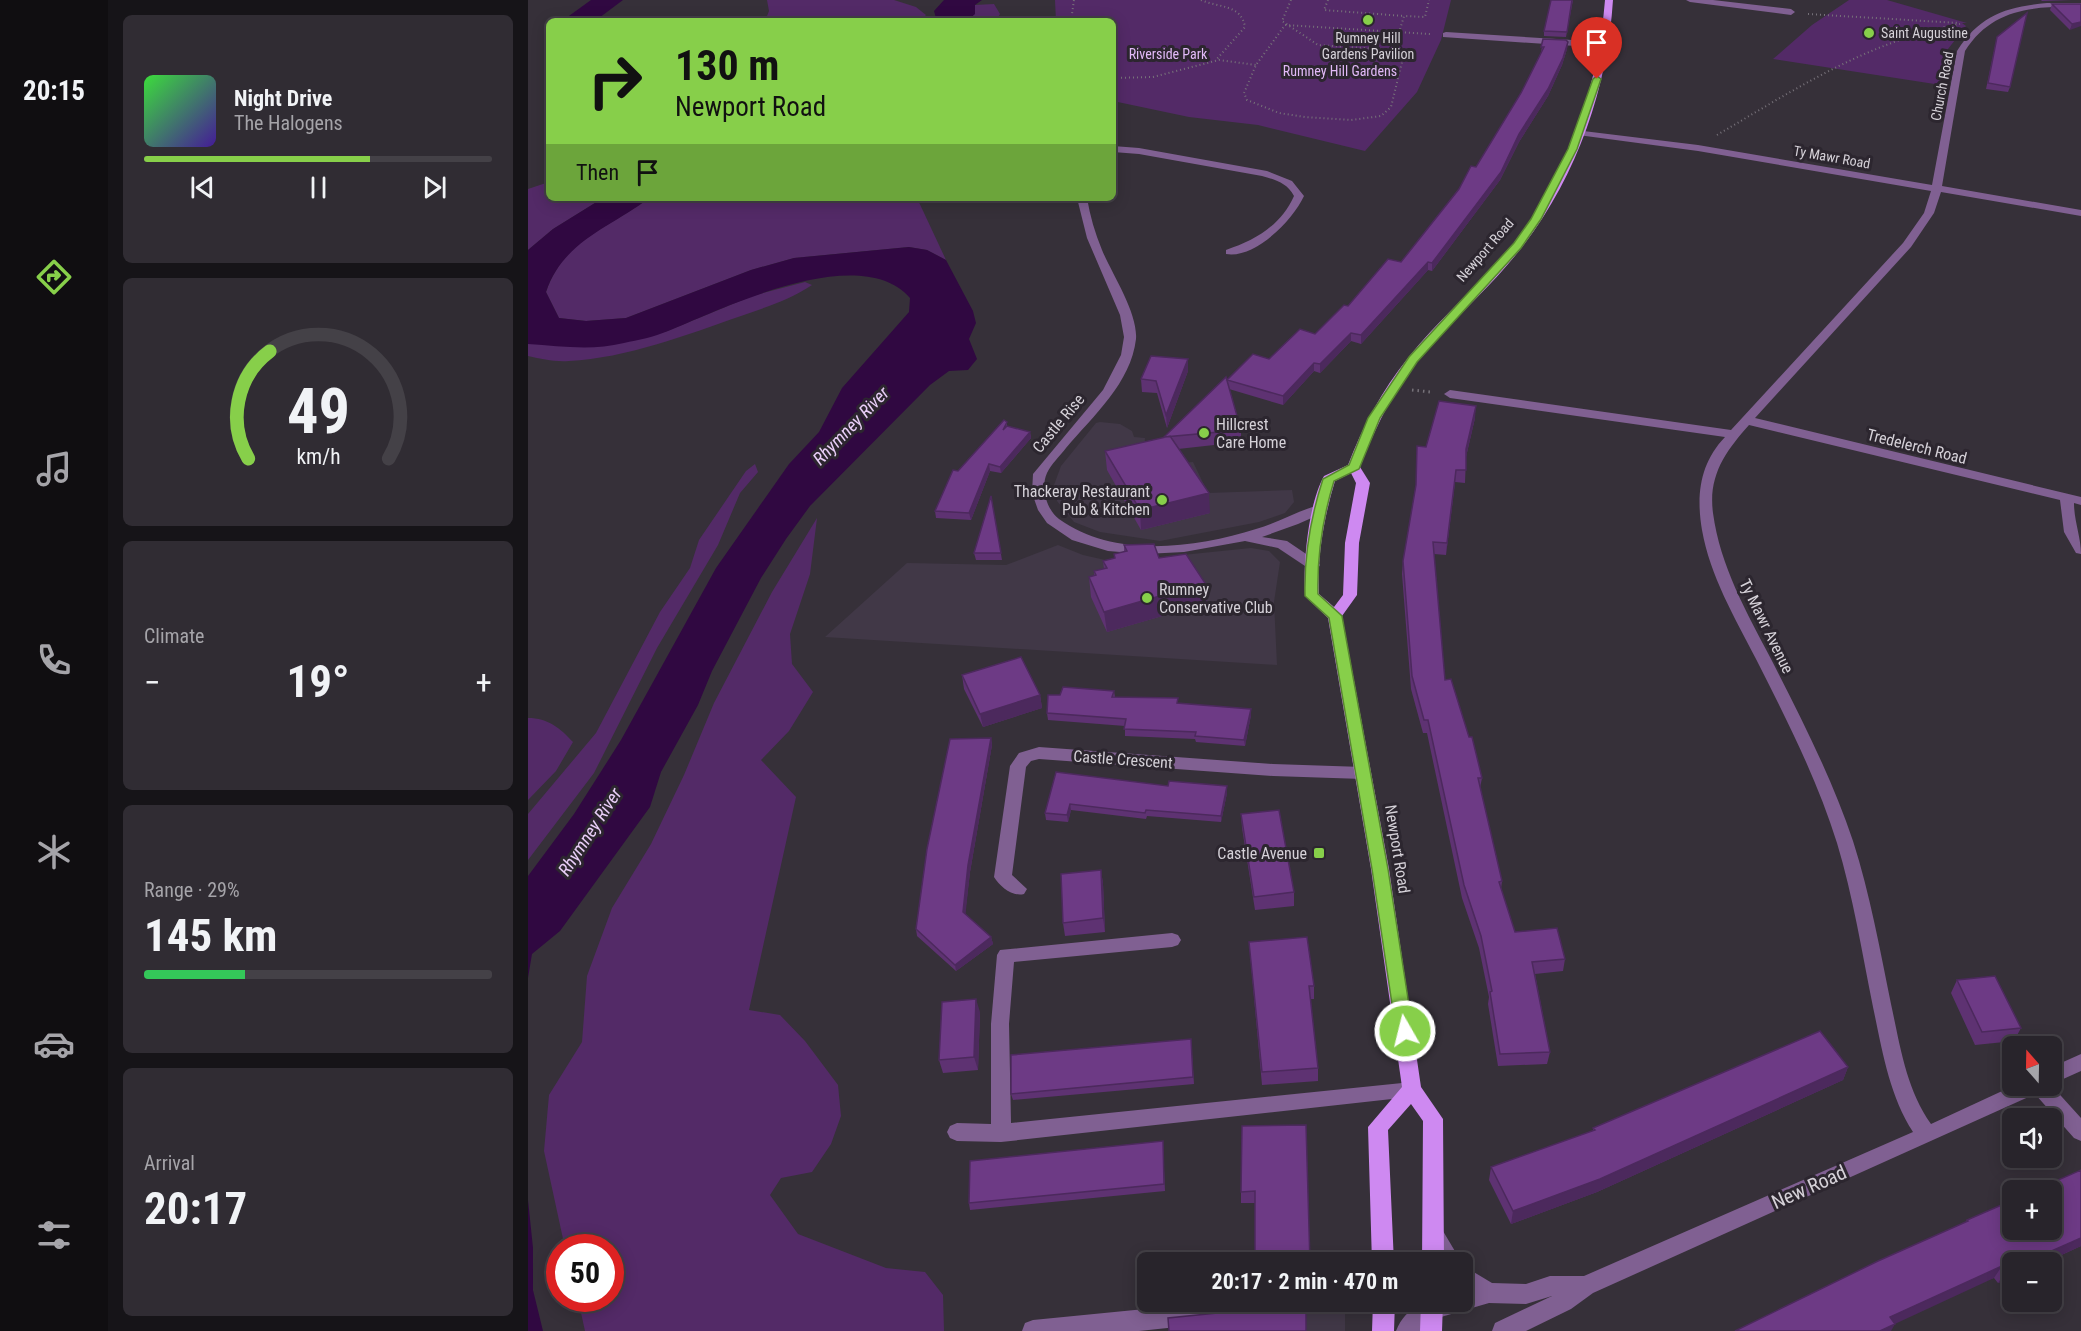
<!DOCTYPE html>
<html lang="en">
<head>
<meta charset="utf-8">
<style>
	:root { --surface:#28242b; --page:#302c33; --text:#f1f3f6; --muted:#a5a4a9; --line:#444147; --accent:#87cf4a }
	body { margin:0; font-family:"Roboto Condensed",sans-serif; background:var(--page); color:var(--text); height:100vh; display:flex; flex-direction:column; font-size:22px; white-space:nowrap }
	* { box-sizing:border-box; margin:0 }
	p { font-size:20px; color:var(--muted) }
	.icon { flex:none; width:33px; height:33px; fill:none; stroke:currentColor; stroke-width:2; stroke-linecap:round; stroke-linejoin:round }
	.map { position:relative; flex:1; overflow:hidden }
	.side { display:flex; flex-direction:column; gap:15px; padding:15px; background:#161418; width:420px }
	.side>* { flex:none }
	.banner { position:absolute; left:18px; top:18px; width:570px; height:183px; border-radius:9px; box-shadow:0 3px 15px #0003,0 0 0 2px var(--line); background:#87cf4a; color:#111; overflow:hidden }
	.needle { width:39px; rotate:340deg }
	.tools { position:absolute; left:1474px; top:1036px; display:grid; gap:12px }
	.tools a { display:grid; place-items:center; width:60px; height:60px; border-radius:9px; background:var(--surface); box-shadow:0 3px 15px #0003,0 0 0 2px var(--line); font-size:30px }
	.speed { position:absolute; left:18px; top:1234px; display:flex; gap:12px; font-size:30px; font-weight:700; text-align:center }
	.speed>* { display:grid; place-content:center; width:78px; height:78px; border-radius:50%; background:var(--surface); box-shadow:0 3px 15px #0003,0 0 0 2px var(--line); line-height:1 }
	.speed .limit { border:9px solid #d22; background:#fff; color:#111 }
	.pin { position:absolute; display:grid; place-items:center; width:51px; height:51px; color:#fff; margin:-62px -26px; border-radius:50% 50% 50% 0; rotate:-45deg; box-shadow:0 0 6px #0007 }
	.pin .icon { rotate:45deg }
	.me { position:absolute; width:66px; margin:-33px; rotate:352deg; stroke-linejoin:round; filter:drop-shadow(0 0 4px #0008) }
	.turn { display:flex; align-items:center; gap:21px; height:126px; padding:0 30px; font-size:27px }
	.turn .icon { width:78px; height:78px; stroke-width:2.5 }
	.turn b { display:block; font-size:42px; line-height:51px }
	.then { display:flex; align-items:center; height:57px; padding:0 30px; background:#0003; gap:12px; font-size:22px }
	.big { font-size:45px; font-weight:700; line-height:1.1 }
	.side .widget { flex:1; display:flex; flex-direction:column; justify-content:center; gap:9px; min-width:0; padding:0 21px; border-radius:9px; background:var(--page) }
	.side .dial { align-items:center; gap:0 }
	.dial svg { height:156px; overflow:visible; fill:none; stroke:var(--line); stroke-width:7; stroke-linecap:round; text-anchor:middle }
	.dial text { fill:var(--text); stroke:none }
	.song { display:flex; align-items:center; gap:18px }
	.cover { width:72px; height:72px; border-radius:9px; background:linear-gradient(135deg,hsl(120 70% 55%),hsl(260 70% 35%)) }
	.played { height:6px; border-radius:3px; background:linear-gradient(90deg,var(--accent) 65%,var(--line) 65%) }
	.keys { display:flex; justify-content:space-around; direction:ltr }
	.heat { display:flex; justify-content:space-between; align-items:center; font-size:33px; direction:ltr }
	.charge { height:9px; border-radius:4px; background:linear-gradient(90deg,#34c759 29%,var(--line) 0) }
	.trip { position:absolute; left:609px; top:1252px; width:336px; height:60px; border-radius:9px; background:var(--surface); box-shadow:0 3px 15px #0003,0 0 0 2px var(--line); font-weight:700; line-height:60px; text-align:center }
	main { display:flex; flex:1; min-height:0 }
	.menu { display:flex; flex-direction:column; width:108px; justify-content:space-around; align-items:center; background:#100e11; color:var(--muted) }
	.menu .icon { width:42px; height:42px }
	.menu .active { color:var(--accent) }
	.menu b { font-size:27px; color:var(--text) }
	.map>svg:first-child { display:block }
	.built { fill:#413847 }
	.green { fill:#532a67 }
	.water { fill:#300841 }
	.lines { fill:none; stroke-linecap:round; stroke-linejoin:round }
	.path-far1 { stroke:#77727a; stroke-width:2; stroke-dasharray:1 3; stroke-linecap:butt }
	.path { stroke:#77727a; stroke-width:3; stroke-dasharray:1.5 4; stroke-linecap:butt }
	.minor { fill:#806092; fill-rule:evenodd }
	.major { fill:#ce89f1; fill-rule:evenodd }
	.wall { fill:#5e3272 }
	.shaded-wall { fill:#4c295d }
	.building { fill:#6d3a85; stroke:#4c295d; stroke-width:1.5 }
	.route { fill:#87cf4a; stroke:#588730; stroke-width:1.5 }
	.poi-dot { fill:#87cf4a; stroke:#2c262f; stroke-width:2 }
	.labels { text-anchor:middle; stroke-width:6; stroke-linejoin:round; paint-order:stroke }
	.far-poi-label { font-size:14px; fill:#d5d1d8; stroke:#2c262f; text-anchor:start }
	.far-park-label { font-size:14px; fill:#e2baf8; stroke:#2c262f }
	.far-street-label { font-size:14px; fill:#d5d1d8; stroke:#2c262f }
	.street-label { font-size:16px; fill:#d5d1d8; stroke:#2c262f }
	.poi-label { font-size:16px; fill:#d5d1d8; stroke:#2c262f; text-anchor:start }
	.water-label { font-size:18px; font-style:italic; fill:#e9cef8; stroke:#2c262f }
	.near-street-label { font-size:20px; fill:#d5d1d8; stroke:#2c262f }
</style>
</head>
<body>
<main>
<nav class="menu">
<b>20:15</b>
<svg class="icon active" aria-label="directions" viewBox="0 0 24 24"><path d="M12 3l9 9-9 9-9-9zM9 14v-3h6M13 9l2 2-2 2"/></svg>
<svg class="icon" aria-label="music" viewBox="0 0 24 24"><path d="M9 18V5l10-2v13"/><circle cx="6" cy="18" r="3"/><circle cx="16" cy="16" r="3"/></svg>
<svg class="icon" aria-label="phone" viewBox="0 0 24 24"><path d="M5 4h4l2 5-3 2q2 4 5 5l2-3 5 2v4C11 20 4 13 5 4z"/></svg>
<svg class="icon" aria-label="climate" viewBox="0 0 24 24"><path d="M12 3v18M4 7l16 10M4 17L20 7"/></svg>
<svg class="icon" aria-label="car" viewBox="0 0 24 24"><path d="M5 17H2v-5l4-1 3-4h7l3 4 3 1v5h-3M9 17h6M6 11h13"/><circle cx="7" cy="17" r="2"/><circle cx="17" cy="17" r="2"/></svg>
<svg class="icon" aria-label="filters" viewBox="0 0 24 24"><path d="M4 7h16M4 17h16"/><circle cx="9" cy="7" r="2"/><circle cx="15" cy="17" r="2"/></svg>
</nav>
<section class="side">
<div class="widget">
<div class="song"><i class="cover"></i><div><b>Night Drive</b><p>The Halogens</p></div></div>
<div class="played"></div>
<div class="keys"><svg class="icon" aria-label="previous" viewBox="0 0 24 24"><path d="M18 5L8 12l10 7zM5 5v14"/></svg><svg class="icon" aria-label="pause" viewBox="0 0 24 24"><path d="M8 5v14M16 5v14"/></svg><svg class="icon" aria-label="next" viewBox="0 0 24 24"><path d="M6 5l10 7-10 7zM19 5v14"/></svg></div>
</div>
<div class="widget dial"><svg viewBox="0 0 100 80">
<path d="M14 69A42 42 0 1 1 86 69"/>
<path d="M14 69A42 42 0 0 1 25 14" stroke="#87cf4a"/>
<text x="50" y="56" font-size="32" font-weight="700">49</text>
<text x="50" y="72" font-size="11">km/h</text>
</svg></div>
<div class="widget"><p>Climate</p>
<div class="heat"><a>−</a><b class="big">19°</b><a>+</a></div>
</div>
<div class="widget"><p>Range · 29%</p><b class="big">145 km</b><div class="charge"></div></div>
<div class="widget"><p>Arrival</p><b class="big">20:17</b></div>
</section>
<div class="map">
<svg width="1553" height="1331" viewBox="0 0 1553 1331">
	<rect width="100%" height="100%" fill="#363039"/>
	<path class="built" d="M572 422 592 424 604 431 606 437 617 438 616 451 634 464 665 462 680 493 764 490 766 502 757 513 731 522 632 541 572 532 546 522 529 501 526 485 533 466 568 423Z
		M530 545 555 555 586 562 723 548 741 551 752 562 746 602 749 665 297 637 379 563 478 565Z
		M817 1308V1331H642L778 1312Z"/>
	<path class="green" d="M239 0H366L388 7 398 15 392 21H237L241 11Z
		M527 0H923L913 40 889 92 837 151 730 125 661 117 585 101V21H528Z
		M1321 0H1359L1439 23H1434L1438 26 1420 49 1413 85 1245 59 1284 25Z
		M466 4 472 14 468 21H439L446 14 447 5Z
		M21 182V198H75L25 229 0 250V189Z
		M121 198H389L418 260 399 250 381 247 266 258 223 270 98 318 58 321 31 318 18 292C36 239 80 229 121 198Z
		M277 282 284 285C262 300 238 307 213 316 158 335 99 358 41 361 26 362 14 359 0 356V344L137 332 224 296Z
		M227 464 230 472 212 493 190 545 129 648 66 773 0 860V814L68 733 132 612 162 568 171 540 218 471Z
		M289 518 282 574 262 634 264 664 285 692 261 731 233 760 268 797 221 1010 252 1015 277 1041 310 1085 313 1116 303 1144 284 1172 253 1178 242 1195 270 1234 358 1268 397 1272 415 1295 416 1331H57L50 1299H82V1248H37L16 1151 21 1095 54 1042 59 976 84 908 123 844 156 775 186 703 244 592Z
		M0 718C20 718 32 728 45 742L28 771 0 800Z"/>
	<path class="water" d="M63 0H95L67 21H34Z
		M416 0H454L447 5V14L439 21H405L408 18 406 11Z
		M75 198H121C82 228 35 241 18 292L31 318 58 321 98 318 223 270 266 258 381 247 399 250 418 260 445 311 448 323 441 339 449 359 440 370 421 371 402 385 282 506 258 539 233 578 184 671 170 705 133 772 122 807 32 931 4 954 0 978V876L46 814 93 740 188 568 261 464 291 432 314 388 381 312 382 298C332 241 196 308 140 331 126 337 110 340 96 343 63 351 33 346 0 344V250L25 229Z
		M0 1200 5 1248V1290L15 1331H0Z"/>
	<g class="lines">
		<path class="path-far1" d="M673 0C691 8 713 4 717 27L688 60
			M763 0 754 21 790 45 866 50 876 16 897 17 901 0
			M800 0 796 10 876 16
			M1280 14 1431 23
			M543 21 546 0
			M866 50H877L863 107 853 116 823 120 777 117 751 113 719 100 716 93 728 65 757 25 902 34
			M585 78 625 77 691 60 728 65
			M1189 135C1266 90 1342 40 1432 24"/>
		<path class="path" d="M884 390 903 392"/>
		<path class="minor" d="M1158 0H1185L1263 9 1267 12 1263 15 1162 2Z
			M1519 3H1553V7C1506 6 1464 8 1437 51L1414 186 1553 210V216L1413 192 1406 213 1383 247 1227 418 1553 497V505L1546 503C1546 521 1553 537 1553 554L1548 553 1536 532 1532 500 1221 425C1198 451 1180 475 1185 513 1192 566 1219 613 1243 659 1273 718 1304 778 1325 841 1342 894 1352 950 1363 1004 1372 1045 1378 1089 1403 1124L1485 1086H1524L1553 1118V1141L1546 1138 1507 1094 1065 1293 1043 1309 998 1331H964L967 1323 1024 1296 998 1304 961 1303 913 1317 893 1331H868C881 1299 905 1302 934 1302L936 1289 934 1265 964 1283 998 1284 1022 1276H1056L1385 1132C1361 1095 1354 1049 1345 1007 1334 952 1325 896 1309 843 1289 779 1258 718 1228 659 1207 618 1182 576 1174 530 1168 495 1172 463 1197 437L922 398 916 394 922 390 1203 430 1375 243 1396 213 1403 191 1170 151 1050 135 1047 134V130L1170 145 1404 185 1429 51C1452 15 1478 7 1519 3Z
			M918 32 1077 42 1081 45 1077 48 915 37V33Z
			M585 146 611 148 739 171 764 181 776 196C765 220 727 259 698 254V250C728 240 753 225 766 196 759 183 748 180 734 176L611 154 585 152Z
			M549 198H559C562 216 567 233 574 250 584 274 610 313 608 339 603 383 565 416 538 448 532 456 523 464 519 473 512 488 519 510 531 519 586 559 667 548 728 529 750 523 770 510 792 505L797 506 799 509 797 512 770 524 734 537 759 541 790 562 792 565 790 568H780L750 548 717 541 656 552 617 554 580 551 544 540 519 523 510 510 504 493 505 474 575 390 593 355 596 337 592 315 559 238Z
			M511 747 745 764 835 767 841 769 843 773 841 777 835 779 745 776 511 759 503 761 498 767 484 875 499 889 496 894C485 897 472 887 466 877L482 766 491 753Z
			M644 933 650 935 653 940 650 945 644 947 486 962 481 1024 483 1123 884 1082 891 1084 894 1090 891 1096 473 1142 429 1141 422 1138 419 1132 422 1126 429 1123 463 1124V1024L469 955 472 950Z
			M1553 1054V1071L1524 1084V1067Z
			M905 1223 912 1226 934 1263H911L895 1233 898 1226Z
			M688 1302H804L801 1309 793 1312 611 1331H494L497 1323 505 1320Z"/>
		<path class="major" d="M1077 0H1085C1079 95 1044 190 981 263 949 301 909 333 880 374 859 402 845 434 832 467L842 483 831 543 829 595 814 616 861 869 893 1087 915 1119 916 1263H894L895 1121 883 1104 860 1130 866 1263H844L840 1127 874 1087 843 869 800 618 777 596C775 563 780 505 796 476L820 465C835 426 854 390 880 358 912 317 953 285 985 244 1040 175 1070 87 1077 0ZM823 473 828 483 817 543 815 595 806 607 791 594C789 557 796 517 807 481Z
			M845 1302H867L866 1331H844Z
			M893 1302H915L914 1331H892Z"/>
	</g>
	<path class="wall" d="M1045 0 1038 37 1016 36V31Z
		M1513 0H1544L1514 1Z
		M1524 4H1553L1542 30 1522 10Z
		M1469 37 1482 87 1480 92 1458 89Z
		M1015 39 1040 42 1039 49 1034 65 1020 96 991 142 972 180 904 271 900 270 833 344 823 341 792 373 786 371 755 405 701 389 713 430V442L650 449 682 513 613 530 579 470 577 451 636 438 699 380 741 359 787 334 873 262 948 167 993 93 1013 53Z
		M660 371 639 428 629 393 614 392 613 379Z
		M947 418 938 457 937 483 927 482 918 555 906 554 917 680 954 778 952 788 974 881 973 889 987 932 1037 959 1035 971 1007 974 1022 1052 1019 1064 970 1066 960 1004 961 997 951 948 934 898 899 733H895L883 689 874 574 875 561 898 447Z
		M479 422V426L502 432 503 438 473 473 462 471 443 520 408 518 407 511 430 471Z
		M463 496 474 560H448L446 553Z
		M596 545 631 558 677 583 679 603 579 632 563 597 561 577 566 576V571L576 569 575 561 586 558V554L596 552Z
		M434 675 512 695 514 708 455 727 436 689Z
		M586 691 587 697 650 703 723 715 717 746 668 742 667 739 597 736V726L520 720 519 713 532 695Z
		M463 738 464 745 442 872 437 914 463 937 465 944 428 971 389 936 388 929Z
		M528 772 640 786H699V793L693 822 619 816 618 819 543 810 540 822 518 820 517 813Z
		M713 814 766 892V906L727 910 714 828Z
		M573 870 575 884 577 932 537 936 535 923Z
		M721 942 786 986V999H782L790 1068V1081L734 1085Z
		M1429 980 1493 1028 1486 1041 1447 1045 1423 993Z
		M452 1012 450 1070 415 1073 411 1060Z
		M663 1039 666 1084 485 1100 483 1094Z
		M1320 1067 1315 1080 1069 1192 983 1224 961 1180 963 1167 1065 1131V1128Z
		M778 1125 727 1203H713V1192Z
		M635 1148 637 1191 442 1210 441 1203Z
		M1439 1220 1553 1246 1516 1263H1485V1277L1470 1283 1466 1278 1207 1331 1437 1223Z"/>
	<path class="shaded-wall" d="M1553 22V26L1542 30 1544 24Z
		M1040 42 1039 49 1034 65 1020 96 991 142 972 180 904 271V263L991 134Z
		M900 262V270L833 344V335Z
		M823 333V341L792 373V364Z
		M660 359V371L639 428 638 415Z
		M786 363V371L755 405V396Z
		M948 406 947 418 937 461 938 449Z
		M502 432 503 438 473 473 472 467Z
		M461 464 462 471 443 520 441 513Z
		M928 470 927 482 918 555 919 543Z
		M681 493 682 513 613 530 612 510Z
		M677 583 679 603 579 632 576 612Z
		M512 695 514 708 455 727 452 714Z
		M723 709V715L717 746 716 740Z
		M463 738 464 745 442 872 437 919 435 912 440 865Z
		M699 786V793L693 822V816Z
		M542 804 543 810 540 822 539 815Z
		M573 870 575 884 577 932 575 918Z
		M463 937 465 944 428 971 427 965Z
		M448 999 452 1012 450 1070 446 1057Z
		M1320 1067 1315 1080 1069 1192 983 1224 985 1211Z
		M1553 1238V1246L1516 1263H1496Z
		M1474 1266 1466 1278 1356 1329 1362 1317Z
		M1485 1268V1277L1470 1283 1478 1271Z
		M1367 1324 1363 1331H1352Z"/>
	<path class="building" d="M1023 0H1044L1039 32 1016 31Z
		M1524 4H1553V22L1544 24Z
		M1499 13 1482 87 1460 83 1469 37Z
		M1015 39 1038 40 1040 42 1035 58 1020 89 991 134 973 172 904 263 900 262 833 335 823 333 792 364 786 363 755 396 699 380 725 354 741 359 772 329 787 334 816 305 820 306 860 259 873 262 931 189 943 166 948 167 993 93 1016 47H1013Z
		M623 356 660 359 638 415 628 381 613 379Z
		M698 377 713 430 636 437Z
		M911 401 948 406 938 449V470H928L919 543 905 542 917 680 923 679 941 737H944L954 778H950L974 881 971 882 987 932 1029 928 1037 959 1004 962 1022 1052 972 1054 962 992 964 991 953 936 936 885 900 720H896L884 676 875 561 888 485 889 446 898 447Z
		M476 420 479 422 475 430 479 426 502 432 472 467 461 464 441 513 407 511 425 470 430 471Z
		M642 436 681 493 612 510 577 451Z
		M463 496 473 553H446Z
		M626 544 631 558 658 554 677 583 576 612 561 577 568 575 566 571 579 568 575 561 587 558 586 554 599 551 596 545Z
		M493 657 512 695 452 714 434 675Z
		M535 687 586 691 584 697 650 698 649 703 723 709 716 740 667 736 668 732 596 729 598 719 519 713 520 695H532Z
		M463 738 440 865 435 912 463 937 427 965 388 929 399 849 422 739Z
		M528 772 640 786 641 781 699 786 693 816 618 810 617 813 542 804 539 815 517 813Z
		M751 810 766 892 726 897 713 814Z
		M573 870 575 918 535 923 533 874Z
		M779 937 786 986H781L790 1068 734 1072 721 942Z
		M1467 976 1493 1028 1454 1032 1429 980Z
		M448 999 446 1057 411 1060 414 1002Z
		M1292 1031 1320 1067 1072 1179 985 1211 963 1167 1067 1130 1065 1128Z
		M663 1039 665 1077 483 1094V1055Z
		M778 1125 782 1263H727V1191L713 1192 714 1126Z
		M635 1141 636 1184 441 1203 442 1161Z
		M1553 1170V1238L1496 1263H1485V1268L1478 1271 1474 1266 1362 1317 1367 1324 1352 1331H1207L1350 1261 1440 1221 1439 1220 1485 1200V1230H1524V1191H1505Z
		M778 1304V1331H641L640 1318Z"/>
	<path class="route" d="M1069 76 1073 79 1049 149 1013 219 993 248 889 362 852 418 831 469 806 481C795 517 789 557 790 594L814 616 860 869 885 1031 883 1036 877 1038 871 1036 868 1031 844 869 801 618 777 596C776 557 783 516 795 479L821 465 840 418 881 357 986 243 1003 219 1040 149 1065 79Z"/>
	<g class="poi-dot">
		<circle cx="840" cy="20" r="6"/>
		<circle cx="1341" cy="33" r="6"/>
		<circle cx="676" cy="433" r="6"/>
		<circle cx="634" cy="500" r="6"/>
		<circle cx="619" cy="598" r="6"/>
		<rect x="785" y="847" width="12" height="12" rx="3"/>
	</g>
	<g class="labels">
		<g class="far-poi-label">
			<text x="1353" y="38">Saint Augustine</text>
			<text x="840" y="43" text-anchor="middle">Rumney Hill<tspan x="840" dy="16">Gardens Pavilion</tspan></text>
		</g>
		<g class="far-park-label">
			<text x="640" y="59">Riverside Park</text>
			<text x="812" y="76">Rumney Hill Gardens</text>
		</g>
		<g class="far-street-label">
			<text transform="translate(1414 86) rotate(-79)" y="5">Church Road</text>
			<text transform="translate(1304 157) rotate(10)" y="5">Ty Mawr Road</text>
			<text transform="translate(957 250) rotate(-49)" y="5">Newport Road</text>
		</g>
		<g class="street-label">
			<text transform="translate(530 423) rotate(-50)" y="6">Castle Rise</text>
			<text transform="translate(1389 446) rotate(14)" y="6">Tredelerch Road</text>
			<text transform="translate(1239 626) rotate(64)" y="6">Ty Mawr Avenue</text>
			<text transform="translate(595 759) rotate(4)" y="6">Castle Crescent</text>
			<text transform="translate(870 849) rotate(81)" y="6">Newport Road</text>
		</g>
		<g class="poi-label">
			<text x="688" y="430">Hillcrest<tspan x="688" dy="18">Care Home</tspan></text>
			<text x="622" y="497" text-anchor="end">Thackeray Restaurant<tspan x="622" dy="18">Pub &amp; Kitchen</tspan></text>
			<text x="631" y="595">Rumney<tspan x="631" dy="18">Conservative Club</tspan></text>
			<text x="779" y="859" text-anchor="end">Castle Avenue</text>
		</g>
		<g class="water-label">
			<text transform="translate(323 426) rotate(-46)" y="6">Rhymney River</text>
			<text transform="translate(62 832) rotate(-57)" y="6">Rhymney River</text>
		</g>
		<g class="near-street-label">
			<text transform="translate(1281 1187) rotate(-24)" y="7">New Road</text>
		</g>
	</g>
</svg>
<div class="tools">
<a><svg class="needle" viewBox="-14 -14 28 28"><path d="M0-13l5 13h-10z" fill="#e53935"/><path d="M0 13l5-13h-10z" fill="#a5a4a9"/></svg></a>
<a><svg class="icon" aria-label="sound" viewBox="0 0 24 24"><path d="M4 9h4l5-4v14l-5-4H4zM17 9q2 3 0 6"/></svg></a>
<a>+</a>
<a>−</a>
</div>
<div class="speed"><div class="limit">50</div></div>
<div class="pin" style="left:1069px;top:79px;background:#d93025"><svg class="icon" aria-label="arrive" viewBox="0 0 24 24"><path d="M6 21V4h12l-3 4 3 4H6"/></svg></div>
<svg class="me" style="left:877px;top:1031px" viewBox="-20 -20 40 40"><circle r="17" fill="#87cf4a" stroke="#fff" stroke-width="3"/><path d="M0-11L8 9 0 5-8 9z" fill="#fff"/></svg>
<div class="trip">20:17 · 2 min · 470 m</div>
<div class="banner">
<div class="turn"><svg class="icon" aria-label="right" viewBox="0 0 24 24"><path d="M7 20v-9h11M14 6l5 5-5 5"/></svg><div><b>130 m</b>Newport Road</div></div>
<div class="then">Then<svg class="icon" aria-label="arrive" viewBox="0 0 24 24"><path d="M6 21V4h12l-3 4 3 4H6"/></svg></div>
</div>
</div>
</main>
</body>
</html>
